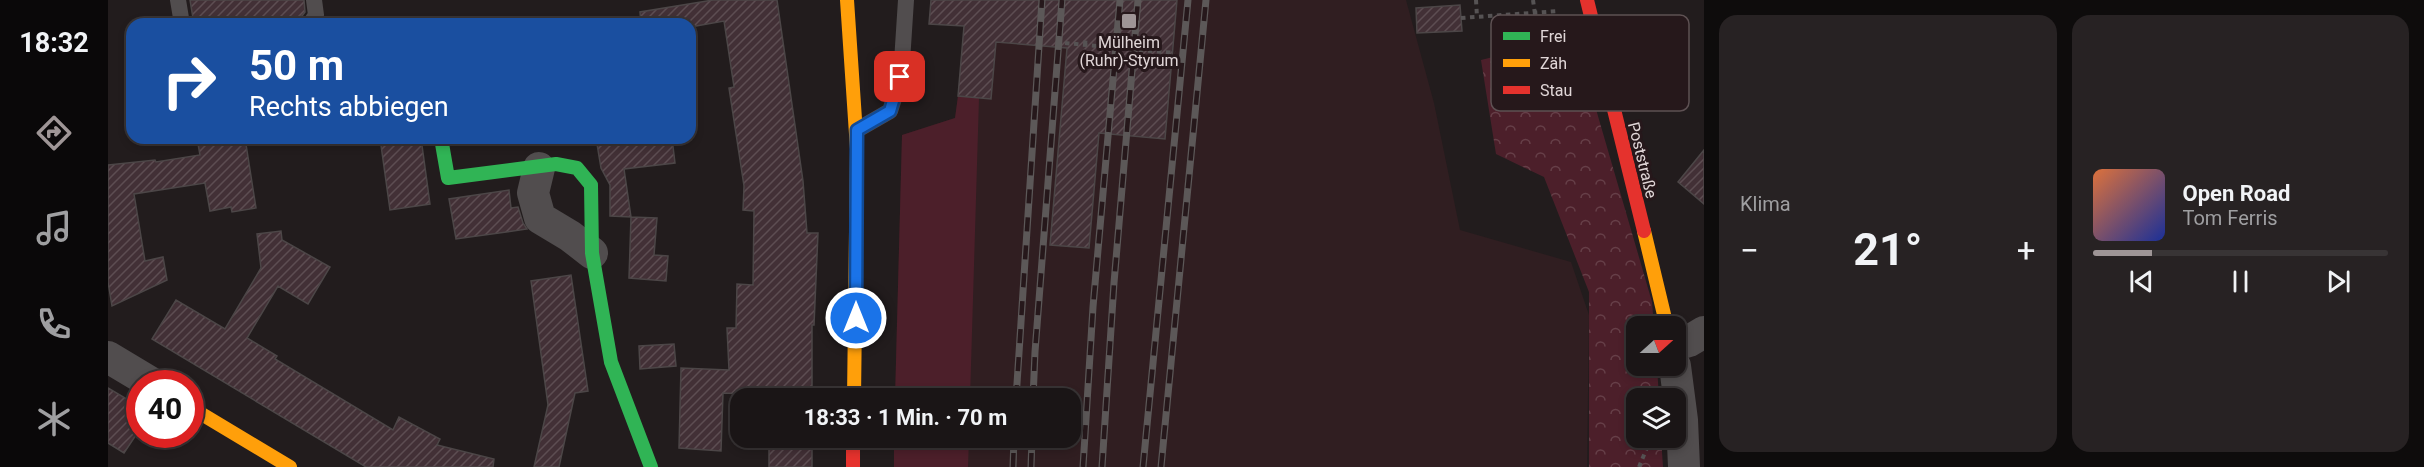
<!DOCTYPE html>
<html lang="de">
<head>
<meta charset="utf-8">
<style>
	:root { --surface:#1a1516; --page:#272223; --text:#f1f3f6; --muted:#9f9fa1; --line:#383435; --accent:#9e9596 }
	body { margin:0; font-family:Roboto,sans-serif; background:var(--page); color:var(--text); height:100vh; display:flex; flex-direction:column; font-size:22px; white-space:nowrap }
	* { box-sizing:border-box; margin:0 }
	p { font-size:20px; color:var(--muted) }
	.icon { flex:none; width:33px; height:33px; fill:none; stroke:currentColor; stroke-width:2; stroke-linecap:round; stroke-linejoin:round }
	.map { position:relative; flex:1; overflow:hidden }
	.details { display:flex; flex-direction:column; gap:15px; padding:15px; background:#0e0c0c; width:720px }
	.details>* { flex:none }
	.banner { position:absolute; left:18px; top:18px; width:570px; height:126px; border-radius:18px; box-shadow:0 3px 9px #0003,0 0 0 2px var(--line); background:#1a4fa0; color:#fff; overflow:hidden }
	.needle { width:39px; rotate:69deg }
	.tools { position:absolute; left:1518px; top:316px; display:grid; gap:12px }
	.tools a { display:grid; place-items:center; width:60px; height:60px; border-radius:12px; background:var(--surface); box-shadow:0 3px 9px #0003,0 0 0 2px var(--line); font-size:30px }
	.speed { position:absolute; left:18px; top:370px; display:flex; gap:12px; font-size:30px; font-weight:700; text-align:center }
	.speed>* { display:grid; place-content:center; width:78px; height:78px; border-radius:50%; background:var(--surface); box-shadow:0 3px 9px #0003,0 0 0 2px var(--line); line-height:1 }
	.speed .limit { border:9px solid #d22; background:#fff; color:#111 }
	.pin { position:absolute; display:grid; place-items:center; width:51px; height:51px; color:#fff; margin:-26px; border-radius:12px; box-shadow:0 3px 9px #0006 }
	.me { position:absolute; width:66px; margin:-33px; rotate:0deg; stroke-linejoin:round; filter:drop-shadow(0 0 4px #0008) }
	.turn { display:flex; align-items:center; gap:21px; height:126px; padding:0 24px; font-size:27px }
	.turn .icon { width:78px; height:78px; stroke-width:2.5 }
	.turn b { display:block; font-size:42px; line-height:51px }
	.big { font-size:45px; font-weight:700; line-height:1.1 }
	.details .tile { flex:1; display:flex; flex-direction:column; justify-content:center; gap:9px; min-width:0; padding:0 21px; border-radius:18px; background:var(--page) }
	.song { display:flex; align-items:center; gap:18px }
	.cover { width:72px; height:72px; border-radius:9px; background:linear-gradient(135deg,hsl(20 70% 55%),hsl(230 70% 35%)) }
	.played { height:6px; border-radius:3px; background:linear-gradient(90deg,var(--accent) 20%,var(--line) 20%) }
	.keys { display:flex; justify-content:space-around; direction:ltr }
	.heat { display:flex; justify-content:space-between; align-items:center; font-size:33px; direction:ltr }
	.details .tiles { flex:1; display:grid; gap:15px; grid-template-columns:repeat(2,1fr) }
	.trip { position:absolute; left:622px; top:388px; width:351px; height:60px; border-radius:18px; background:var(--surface); box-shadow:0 3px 9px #0003,0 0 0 2px var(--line); font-weight:700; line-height:60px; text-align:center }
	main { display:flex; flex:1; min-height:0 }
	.menu { display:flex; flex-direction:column; width:108px; justify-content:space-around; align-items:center; background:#0a0809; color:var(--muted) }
	.menu .icon { width:42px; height:42px }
	.menu .active { color:var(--accent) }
	.menu b { font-size:27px; color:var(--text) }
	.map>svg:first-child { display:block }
	.built { fill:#301e21 }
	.grass { fill:#4c1f2a }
	.park { fill:url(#park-crowns) }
	.building { fill:url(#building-hatch); stroke:#4c4647; stroke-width:1.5 }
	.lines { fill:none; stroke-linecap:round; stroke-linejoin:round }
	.path { stroke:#565354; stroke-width:4; stroke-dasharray:4.5 4.5; stroke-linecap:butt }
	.lane { stroke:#514d4e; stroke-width:16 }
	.street { stroke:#514d4e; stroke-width:32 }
	.fast { stroke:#30b455; stroke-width:14 }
	.slow { stroke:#ff9f0a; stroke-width:14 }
	.jam { stroke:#e5322d; stroke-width:14 }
	.rail-casing { stroke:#5c5858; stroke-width:7 }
	.rail { stroke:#26181b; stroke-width:4.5; stroke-dasharray:14; stroke-linecap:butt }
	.route-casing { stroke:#114b97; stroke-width:15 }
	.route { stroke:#1a73e8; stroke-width:10 }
	.poi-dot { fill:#9e9596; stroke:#26181b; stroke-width:2 }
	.labels { text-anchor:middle; stroke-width:6; stroke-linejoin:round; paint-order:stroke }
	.poi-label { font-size:16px; fill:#e0d6d7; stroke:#26181b }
	.street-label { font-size:16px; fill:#e0d6d7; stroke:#26181b }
	.key { fill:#26181b; stroke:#5e5153; stroke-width:1.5 }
	.key-label { font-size:16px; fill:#e0d6d7 }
</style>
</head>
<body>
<main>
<nav class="menu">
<b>18:32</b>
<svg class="icon active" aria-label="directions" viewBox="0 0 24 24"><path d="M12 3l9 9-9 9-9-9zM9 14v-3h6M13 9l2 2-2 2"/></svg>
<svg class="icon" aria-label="music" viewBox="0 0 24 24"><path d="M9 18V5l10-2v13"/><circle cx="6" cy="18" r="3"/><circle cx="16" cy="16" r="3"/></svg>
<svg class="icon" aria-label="phone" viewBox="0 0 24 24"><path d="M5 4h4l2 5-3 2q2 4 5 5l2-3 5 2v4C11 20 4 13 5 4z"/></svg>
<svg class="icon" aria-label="climate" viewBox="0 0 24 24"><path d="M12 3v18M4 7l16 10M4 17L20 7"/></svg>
</nav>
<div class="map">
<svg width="1596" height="467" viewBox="0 0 1596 467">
	<defs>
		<pattern id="park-crowns" width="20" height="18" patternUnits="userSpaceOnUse" patternTransform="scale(1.5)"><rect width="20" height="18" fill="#4c1f2a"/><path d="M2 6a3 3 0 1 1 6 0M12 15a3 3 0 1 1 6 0" fill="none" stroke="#663f48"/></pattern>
		<pattern id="building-hatch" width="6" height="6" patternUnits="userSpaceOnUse" patternTransform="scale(1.5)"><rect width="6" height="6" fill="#423036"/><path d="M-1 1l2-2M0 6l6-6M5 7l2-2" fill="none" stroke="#5d4d52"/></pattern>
	</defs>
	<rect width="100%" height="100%" fill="#221c1d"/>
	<path class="built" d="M892 0H1298L1326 103 1352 230 1463 262 1481 315 1479 467H786V438H963V399H787L794 135 847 118 850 96 883 99Z"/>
	<path class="grass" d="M850 96 871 98 862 399H787L794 135 847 118Z
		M786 438H861L860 467H786Z"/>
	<path class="park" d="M1467 37 1544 302 1546 327H1528V366H1549L1551 399H1528V438H1553L1555 467H1481V292L1436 177 1388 154 1373 60Z"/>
	<path class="building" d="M82 0H196L197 12 194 16 150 24H86Z
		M605 0H669L695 181 699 233H710L706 325H704V399H661V395L615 393 613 451 571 448 573 368 621 370 619 328H628L629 284 645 285 646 211 635 210 636 186 621 88 626 87 616 21 582 27V24H533L532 12Z
		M823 0H1069L1057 139 991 133 981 248 942 245 959 48 888 42 883 99 850 96 856 26 821 24Z
		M1352 5 1354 31 1309 33 1308 8Z
		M89 138H137L148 208 124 212 123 207 102 211 97 183 26 194 37 261 55 257 59 280 4 306 0 282V165L47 160 48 162 92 155Z
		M272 138H313L322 204 282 210Z
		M488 138H564L567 163 516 169 523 217 502 216V185L493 168Z
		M1596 150V204L1570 182Z
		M401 190 403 208 410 207 415 223 419 229 348 239 341 199Z
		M523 217 549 218 546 255 560 256 558 281 521 278Z
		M173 231 174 240 222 267 200 304 170 286 139 338 169 356 167 359 285 430 291 417 332 439 329 445 386 459 385 467H258L44 339 68 300 117 329 153 268 149 234Z
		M463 275 480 391 467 393 451 467H426L440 405 423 281Z
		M566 344 568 366 532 369 531 346Z
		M0 388 32 407V429L16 453 0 443Z
		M661 438H704V467H661Z"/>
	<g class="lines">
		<path class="path" d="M1368 0 1369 17
			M1425 0 1427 14
			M1353 18 1451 11
			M957 43 999 47
			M977 45 978 36
			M1031 50 1067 53
			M1531 467 1543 438"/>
		<path class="lane" d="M70 0 74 24
			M202 24 208 15 206 0
			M749 130 782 111 793 77 798 0"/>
		<path class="street" d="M431 168 425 193 432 218 462 236 484 253
			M1568 345 1581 341 1596 332
			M0 357 45 384
			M1567 366 1574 420 1576 467"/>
		<path class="fast" d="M333 138 340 178 448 164 469 168 483 185 484 253 503 362 543 467"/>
		<path class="slow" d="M739 0 749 149 746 399
			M1536 231 1559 327
			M82 407 182 467"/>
		<path class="jam" d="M1479 0 1536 231
			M745 438V467"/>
		<defs>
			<path id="rail" d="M908 399 934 0
				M925 399 927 352 954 0
				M905 467 906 438
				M923 467 924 438
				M975 467 985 307 1012 0
				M994 467 1006 283 1030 0
				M1035 467 1080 0
				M1053 467 1098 0"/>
		</defs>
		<use href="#rail" class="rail-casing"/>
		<use href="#rail" class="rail"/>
	</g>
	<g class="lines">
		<defs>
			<path id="route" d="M748 318 749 130 782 111 792 77"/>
		</defs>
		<use href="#route" class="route-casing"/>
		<use href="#route" class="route"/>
	</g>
	<rect class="poi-dot" x="1013" y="13" width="16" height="16" rx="3"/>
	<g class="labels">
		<g class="poi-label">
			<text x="1021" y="48">Mülheim<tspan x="1021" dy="18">(Ruhr)-Styrum</tspan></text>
		</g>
		<g class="street-label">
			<text transform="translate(1535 160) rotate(76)" y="6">Poststraße</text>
		</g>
	</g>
	<rect x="1383" y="15" width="198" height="96" rx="9" class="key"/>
	<rect x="1395" y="32" width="27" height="8" fill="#30b455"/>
	<rect x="1395" y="59" width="27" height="8" fill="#ff9f0a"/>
	<rect x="1395" y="86" width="27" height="8" fill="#e5322d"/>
	<g class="key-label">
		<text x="1432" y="42">Frei</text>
		<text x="1432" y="69">Zäh</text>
		<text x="1432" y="96">Stau</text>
	</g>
</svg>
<div class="tools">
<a><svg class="needle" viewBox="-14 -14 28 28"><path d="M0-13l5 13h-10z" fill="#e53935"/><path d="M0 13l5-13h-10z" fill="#9f9fa1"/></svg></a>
<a><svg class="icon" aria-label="layers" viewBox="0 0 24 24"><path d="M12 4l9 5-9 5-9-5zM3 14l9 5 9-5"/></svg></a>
</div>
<div class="speed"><div class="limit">40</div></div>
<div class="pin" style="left:792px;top:77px;background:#d93025"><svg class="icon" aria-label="arrive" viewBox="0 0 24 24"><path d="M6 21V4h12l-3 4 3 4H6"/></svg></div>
<svg class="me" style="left:748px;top:318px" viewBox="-20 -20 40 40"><circle r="17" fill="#1a73e8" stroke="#fff" stroke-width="3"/><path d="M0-11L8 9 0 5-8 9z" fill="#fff"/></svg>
<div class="trip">18:33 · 1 Min. · 70 m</div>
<div class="banner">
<div class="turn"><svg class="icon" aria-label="right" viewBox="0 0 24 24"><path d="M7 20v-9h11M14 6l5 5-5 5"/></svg><div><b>50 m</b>Rechts abbiegen</div></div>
</div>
</div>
<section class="details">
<div class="tiles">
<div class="tile"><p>Klima</p>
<div class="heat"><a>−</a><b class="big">21°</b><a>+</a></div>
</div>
<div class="tile">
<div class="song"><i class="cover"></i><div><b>Open Road</b><p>Tom Ferris</p></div></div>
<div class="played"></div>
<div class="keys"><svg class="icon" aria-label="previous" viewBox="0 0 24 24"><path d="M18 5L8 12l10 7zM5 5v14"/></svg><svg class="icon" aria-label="pause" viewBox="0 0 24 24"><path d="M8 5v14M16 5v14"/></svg><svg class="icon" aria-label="next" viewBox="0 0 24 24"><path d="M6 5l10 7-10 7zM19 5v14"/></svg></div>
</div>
</div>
</section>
</main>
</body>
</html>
